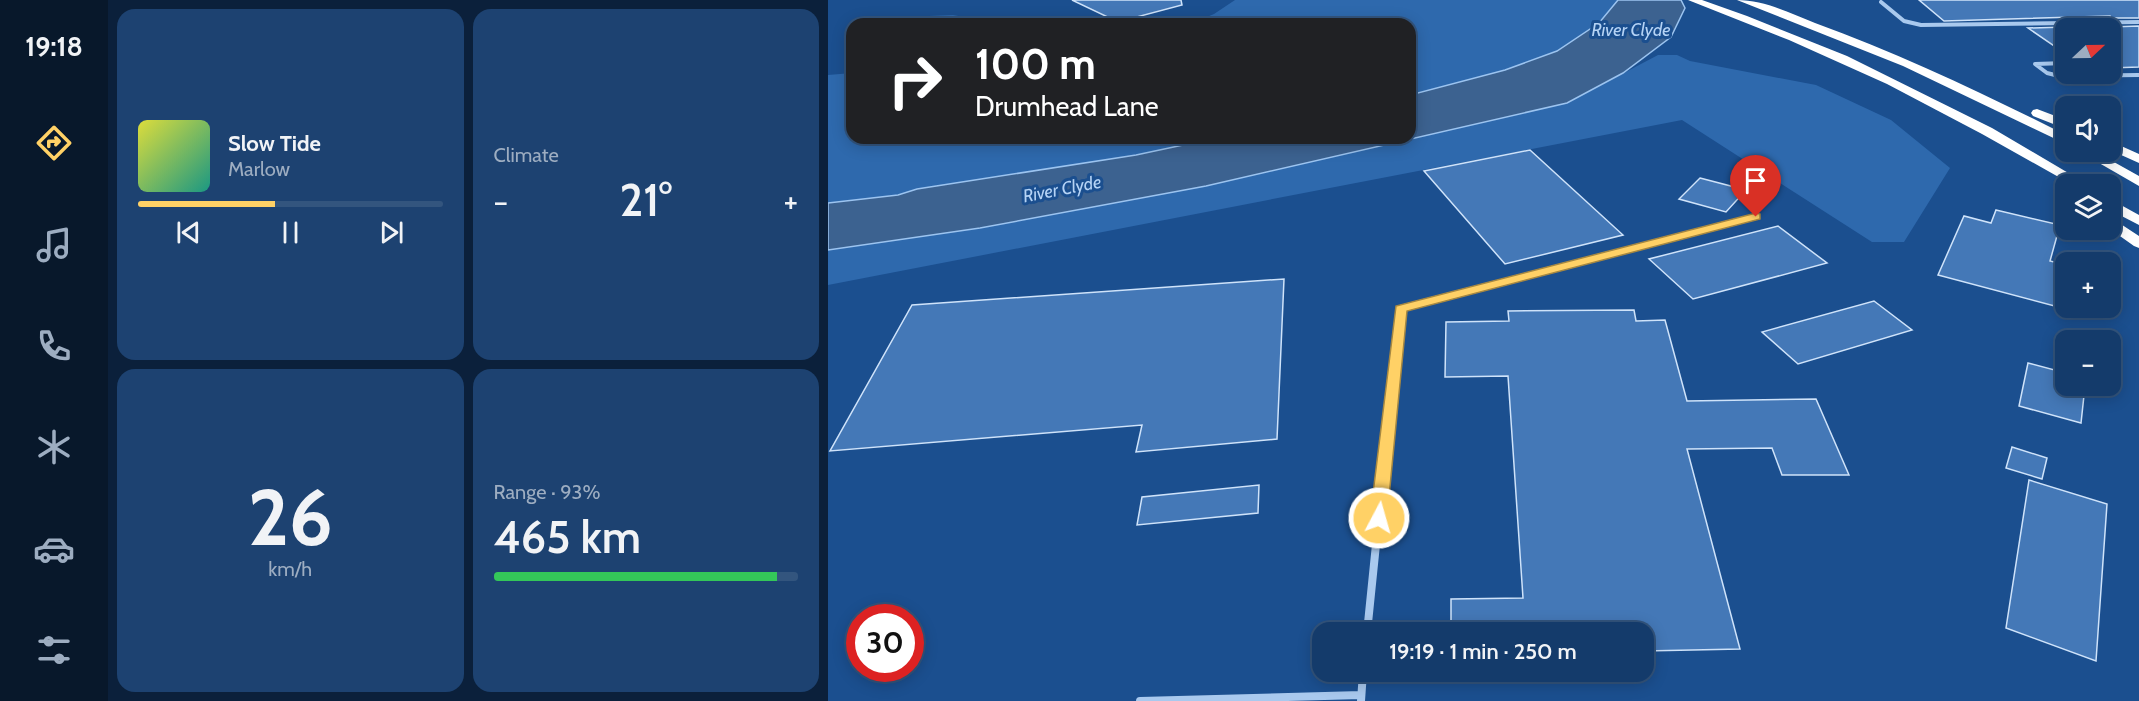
<!DOCTYPE html>
<html lang="en">
<head>
<meta charset="utf-8">
<style>
	:root { --surface:#143b6b; --page:#1d4271; --text:#f1f3f6; --muted:#9dadc1; --line:#33557e; --accent:#ffd166 }
	body { margin:0; font-family:Cabin,sans-serif; background:var(--page); color:var(--text); height:100vh; display:flex; flex-direction:column; font-size:22px; white-space:nowrap }
	* { box-sizing:border-box; margin:0 }
	p { font-size:20px; color:var(--muted) }
	.icon { flex:none; width:33px; height:33px; fill:none; stroke:currentColor; stroke-width:2; stroke-linecap:round; stroke-linejoin:round }
	.map { position:relative; flex:1; overflow:hidden }
	.drawer { display:flex; flex-direction:column; gap:9px; padding:9px; background:#0b203b; width:720px }
	.drawer>* { flex:none }
	.hud { position:absolute; left:18px; top:18px; width:570px; height:126px; border-radius:18px; box-shadow:0 3px 15px #0003,0 0 0 2px var(--line); background:#202124; color:#fff; overflow:hidden }
	.needle { width:39px; rotate:68deg }
	.fabs { position:absolute; left:1227px; top:18px; display:grid; gap:12px }
	.fabs a { display:grid; place-items:center; width:66px; height:66px; border-radius:12px; background:var(--surface); box-shadow:0 3px 15px #0003,0 0 0 2px var(--line); font-size:30px }
	.speed { position:absolute; left:18px; top:604px; display:flex; gap:12px; font-size:30px; font-weight:700; text-align:center }
	.speed>* { display:grid; place-content:center; width:78px; height:78px; border-radius:50%; background:var(--surface); box-shadow:0 3px 15px #0003,0 0 0 2px var(--line); line-height:1 }
	.speed .limit { border:9px solid #d22; background:#fff; color:#111 }
	.pin { position:absolute; display:grid; place-items:center; width:51px; height:51px; color:#fff; margin:-62px -26px; border-radius:50% 50% 50% 0; rotate:-45deg; box-shadow:0 0 6px #0007 }
	.pin .icon { rotate:45deg }
	.me { position:absolute; width:66px; margin:-33px; rotate:6deg; stroke-linejoin:round; filter:drop-shadow(0 0 4px #0008) }
	.turn { display:flex; align-items:center; gap:21px; height:126px; padding:0 30px; font-size:27px }
	.turn .icon { width:78px; height:78px; stroke-width:2.5 }
	.turn b { display:block; font-size:42px; line-height:51px }
	.big { font-size:45px; font-weight:600; line-height:1.1 }
	.drawer .card { flex:1; display:flex; flex-direction:column; justify-content:center; gap:9px; min-width:0; padding:0 21px; border-radius:18px; background:var(--page) }
	.drawer .dial { align-items:center; gap:0 }
	.dial b { font-size:78px; line-height:1 }
	.song { display:flex; align-items:center; gap:18px }
	.cover { width:72px; height:72px; border-radius:9px; background:linear-gradient(135deg,hsl(60 70% 55%),hsl(170 70% 35%)) }
	.played { height:6px; border-radius:3px; background:linear-gradient(90deg,var(--accent) 45%,var(--line) 45%) }
	.keys { display:flex; justify-content:space-around; direction:ltr }
	.heat { display:flex; justify-content:space-between; align-items:center; font-size:33px; direction:ltr }
	.charge { height:9px; border-radius:4px; background:linear-gradient(90deg,#34c759 93%,var(--line) 0) }
	.drawer .tiles { flex:1; display:grid; gap:9px; grid-template-columns:repeat(2,1fr) }
	.trip { position:absolute; left:484px; top:622px; width:342px; height:60px; border-radius:18px; background:var(--surface); box-shadow:0 3px 15px #0003,0 0 0 2px var(--line); font-weight:600; line-height:60px; text-align:center }
	main { display:flex; flex:1; min-height:0 }
	.tabs { display:flex; flex-direction:column; width:108px; justify-content:space-around; align-items:center; background:#08182b; color:var(--muted) }
	.tabs .icon { width:42px; height:42px }
	.tabs .selected { color:var(--accent) }
	.tabs b { font-size:27px; color:var(--text) }
	.map>svg:first-child { display:block }
	.green { fill:#2e69ad }
	.water { fill:#3c6290; stroke:#9cc4f0; stroke-width:1.5 }
	.building { fill:#4478b7; stroke:#cfe3fa; stroke-width:1.5 }
	.lines { fill:none; stroke-linecap:round; stroke-linejoin:round }
	.minor-far3 { stroke:#a9c9ee; stroke-width:4 }
	.minor-far2 { stroke:#a9c9ee; stroke-width:4.5 }
	.minor-far1 { stroke:#a9c9ee; stroke-width:6 }
	.minor { stroke:#a9c9ee; stroke-width:8 }
	.motorway { fill:#fff; fill-rule:evenodd }
	.route { fill:#ffd166; stroke:#a68842; stroke-width:1.5 }
	.labels { text-anchor:middle; stroke-width:6; stroke-linejoin:round; paint-order:stroke }
	.far-water-label { font-size:18px; font-style:italic; fill:#b5d3f5; stroke:#1b4f8f }
</style>
</head>
<body>
<main>
<nav class="tabs">
<b>19:18</b>
<svg class="icon selected" aria-label="directions" viewBox="0 0 24 24"><path d="M12 3l9 9-9 9-9-9zM9 14v-3h6M13 9l2 2-2 2"/></svg>
<svg class="icon" aria-label="music" viewBox="0 0 24 24"><path d="M9 18V5l10-2v13"/><circle cx="6" cy="18" r="3"/><circle cx="16" cy="16" r="3"/></svg>
<svg class="icon" aria-label="phone" viewBox="0 0 24 24"><path d="M5 4h4l2 5-3 2q2 4 5 5l2-3 5 2v4C11 20 4 13 5 4z"/></svg>
<svg class="icon" aria-label="climate" viewBox="0 0 24 24"><path d="M12 3v18M4 7l16 10M4 17L20 7"/></svg>
<svg class="icon" aria-label="car" viewBox="0 0 24 24"><path d="M5 17H2v-5l4-1 3-4h7l3 4 3 1v5h-3M9 17h6M6 11h13"/><circle cx="7" cy="17" r="2"/><circle cx="17" cy="17" r="2"/></svg>
<svg class="icon" aria-label="filters" viewBox="0 0 24 24"><path d="M4 7h16M4 17h16"/><circle cx="9" cy="7" r="2"/><circle cx="15" cy="17" r="2"/></svg>
</nav>
<section class="drawer">
<div class="tiles">
<div class="card">
<div class="song"><i class="cover"></i><div><b>Slow Tide</b><p>Marlow</p></div></div>
<div class="played"></div>
<div class="keys"><svg class="icon" aria-label="previous" viewBox="0 0 24 24"><path d="M18 5L8 12l10 7zM5 5v14"/></svg><svg class="icon" aria-label="pause" viewBox="0 0 24 24"><path d="M8 5v14M16 5v14"/></svg><svg class="icon" aria-label="next" viewBox="0 0 24 24"><path d="M6 5l10 7-10 7zM19 5v14"/></svg></div>
</div>
<div class="card"><p>Climate</p>
<div class="heat"><a>−</a><b class="big">21°</b><a>+</a></div>
</div>
<div class="card dial"><b>26</b><p>km/h</p></div>
<div class="card"><p>Range · 93%</p><b class="big">465 km</b><div class="charge"></div></div>
</div>
</section>
<div class="map">
<svg width="1311" height="701" viewBox="0 0 1311 701">
	<rect width="100%" height="100%" fill="#1b4f8f"/>
	<path class="green" d="M407 0H790L771 23 729 51 677 70 582 95V24H362L386 14Z
		M125 15 173 24H95L101 16Z
		M830 55H849L862 61 988 85 1063 120 1122 168 1076 242H1044L854 120 0 285V250L152 228 378 186 739 103Z
		M24 73V138H388L308 155 89 189 70 195 0 203V75Z"/>
	<path class="water" d="M790 0H853L857 8 843 37 795 73 739 103 378 186 152 228 0 250V203L70 195 89 189 308 155 388 138H582V95L677 70 729 51 771 23Z"/>
	<path class="building" d="M244 0H353L354 5 290 22Z
		M1091 0H1311V18H1282V16L1116 21Z
		M1311 26V67L1282 68V27Z
		M1238 27V54L1200 28Z
		M702 150 795 235 677 264 596 171Z
		M872 178 918 190 898 212 851 199Z
		M1168 210 1232 225 1222 261 1238 265V309L1110 275 1136 216 1163 223Z
		M950 226 999 263 865 299 821 259Z
		M456 279 449 439 308 452 314 425 2 451 84 305Z
		M1046 301 1084 330 970 364 934 332Z
		M806 310 808 321 837 320 859 401 988 399 1021 475H954L944 448 859 449 912 649 816 651V633H623V599L695 598 680 376 617 377 618 322 681 321 680 311Z
		M1200 363 1238 373V386H1257L1253 423 1191 406Z
		M1184 447 1219 458 1214 479 1178 468Z
		M1201 480 1279 504 1268 661 1178 628Z
		M431 485 430 513 309 525 314 497Z"/>
	<g class="lines">
		<path class="minor-far3" d="M1053 2 1076 21 1093 25 1311 22
			M1238 63 1207 64 1219 73 1231 76 1311 75"/>
		<path class="minor-far2" d="M733 267 928 217"/>
		<path class="minor-far1" d="M557 458 573 308 739 265"/>
		<path class="minor" d="M539 633 557 456
			M312 701 533 695
			M533 701 535 672"/>
		<path class="motorway" d="M860 0H874L919 16 1019 56 1164 128 1259 184H1243L1154 134 1059 84 961 40Z
			M909 0C936 0 962 13 987 23 1073 54 1156 94 1238 135V144L1075 66Z
			M1209 109 1238 120V129L1205 116 1203 113 1205 110Z
			M1282 141 1311 154V163L1282 150Z
			M1252 152H1268L1311 176V186Z
			M1282 199 1311 215V225L1282 210Z
			M1282 217 1311 236V248L1306 246 1282 229Z"/>
	</g>
	<path class="route" d="M928 213 932 214V219L579 311 559 518 557 522H545L542 518 568 306Z"/>
	<g class="labels">
		<g class="far-water-label">
			<text x="803" y="36">River Clyde</text>
			<text transform="translate(234 189) rotate(-11)" y="6">River Clyde</text>
		</g>
	</g>
</svg>
<div class="fabs">
<a><svg class="needle" viewBox="-14 -14 28 28"><path d="M0-13l5 13h-10z" fill="#e53935"/><path d="M0 13l5-13h-10z" fill="#9dadc1"/></svg></a>
<a><svg class="icon" aria-label="sound" viewBox="0 0 24 24"><path d="M4 9h4l5-4v14l-5-4H4zM17 9q2 3 0 6"/></svg></a>
<a><svg class="icon" aria-label="layers" viewBox="0 0 24 24"><path d="M12 4l9 5-9 5-9-5zM3 14l9 5 9-5"/></svg></a>
<a>+</a>
<a>−</a>
</div>
<div class="speed"><div class="limit">30</div></div>
<div class="pin" style="left:928px;top:217px;background:#d93025"><svg class="icon" aria-label="arrive" viewBox="0 0 24 24"><path d="M6 21V4h12l-3 4 3 4H6"/></svg></div>
<svg class="me" style="left:551px;top:518px" viewBox="-20 -20 40 40"><circle r="17" fill="#ffd166" stroke="#fff" stroke-width="3"/><path d="M0-11L8 9 0 5-8 9z" fill="#fff"/></svg>
<div class="trip">19:19 · 1 min · 250 m</div>
<div class="hud">
<div class="turn"><svg class="icon" aria-label="right" viewBox="0 0 24 24"><path d="M7 20v-9h11M14 6l5 5-5 5"/></svg><div><b>100 m</b>Drumhead Lane</div></div>
</div>
</div>
</main>
</body>
</html>
